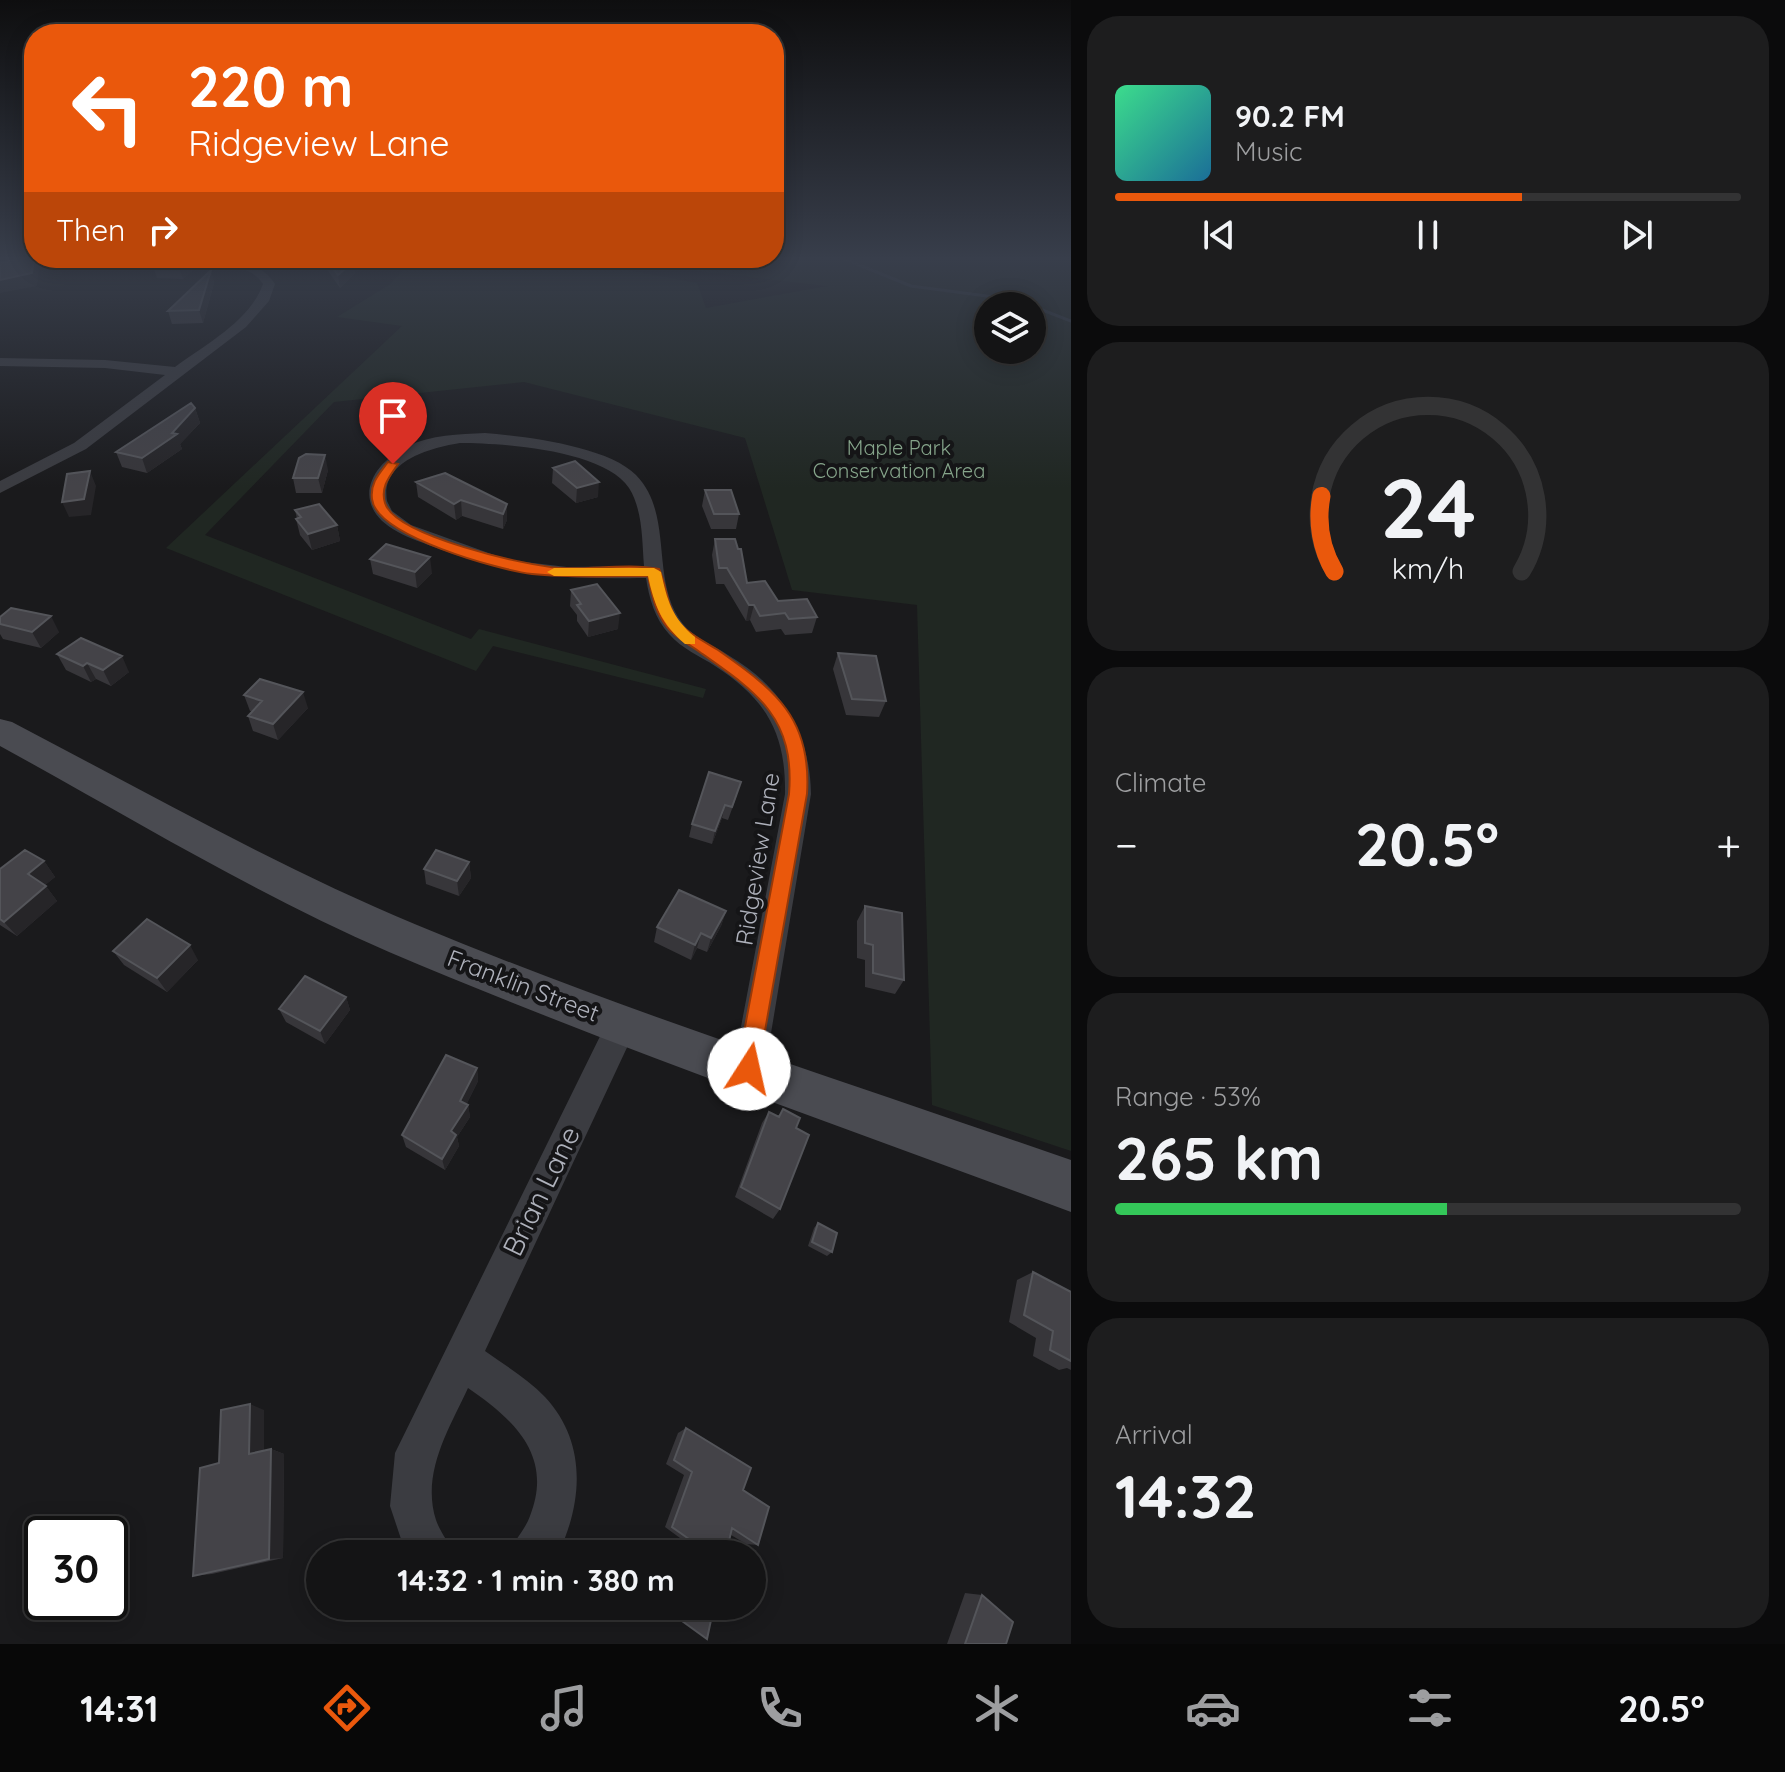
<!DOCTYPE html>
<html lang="en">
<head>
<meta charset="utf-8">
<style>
	:root { --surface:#141415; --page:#1d1d1e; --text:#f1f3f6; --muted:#9d9ea0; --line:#333334; --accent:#ea580c }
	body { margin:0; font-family:Quicksand,sans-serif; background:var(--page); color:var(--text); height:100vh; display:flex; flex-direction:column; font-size:30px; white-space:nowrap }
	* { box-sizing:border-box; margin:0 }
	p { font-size:26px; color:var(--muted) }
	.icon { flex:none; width:44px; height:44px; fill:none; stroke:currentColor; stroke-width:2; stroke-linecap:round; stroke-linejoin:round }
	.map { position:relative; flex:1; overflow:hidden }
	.side { display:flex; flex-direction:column; gap:16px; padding:16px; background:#0b0b0c; width:714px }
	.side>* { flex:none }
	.hud { position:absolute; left:24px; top:24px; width:760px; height:244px; border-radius:32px; box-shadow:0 4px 20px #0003,0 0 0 2px var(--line); background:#ea580c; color:#fff; overflow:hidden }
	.controls { position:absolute; left:974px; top:292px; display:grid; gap:16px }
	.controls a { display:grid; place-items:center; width:72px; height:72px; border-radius:50%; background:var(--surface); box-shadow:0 4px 20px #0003,0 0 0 2px var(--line); font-size:40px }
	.speed { position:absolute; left:24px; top:1516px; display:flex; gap:16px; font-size:40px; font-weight:700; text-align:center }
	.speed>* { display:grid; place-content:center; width:104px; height:104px; border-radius:50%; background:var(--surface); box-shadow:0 4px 20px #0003,0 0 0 2px var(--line); line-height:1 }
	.speed .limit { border:4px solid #111; border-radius:12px; background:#fff; color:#111 }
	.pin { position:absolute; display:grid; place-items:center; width:68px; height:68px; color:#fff; margin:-82px -34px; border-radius:50% 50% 50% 0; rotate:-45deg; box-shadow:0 0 8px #0007 }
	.pin .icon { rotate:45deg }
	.me { position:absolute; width:88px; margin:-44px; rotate:10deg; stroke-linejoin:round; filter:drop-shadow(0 0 6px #0008) }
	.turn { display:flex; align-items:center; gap:28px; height:168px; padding:0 32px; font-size:36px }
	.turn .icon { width:104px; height:104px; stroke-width:2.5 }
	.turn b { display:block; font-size:56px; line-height:68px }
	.then { display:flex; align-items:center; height:76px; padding:0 32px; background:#0003; gap:16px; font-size:30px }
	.big { font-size:60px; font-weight:700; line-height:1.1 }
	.side .tile { flex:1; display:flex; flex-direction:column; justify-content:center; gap:12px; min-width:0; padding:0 28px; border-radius:32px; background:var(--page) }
	.side .dial { align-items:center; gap:0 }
	.dial svg { height:208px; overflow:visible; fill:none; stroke:var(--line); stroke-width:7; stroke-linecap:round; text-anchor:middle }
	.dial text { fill:var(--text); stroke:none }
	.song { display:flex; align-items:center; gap:24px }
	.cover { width:96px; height:96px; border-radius:12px; background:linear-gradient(135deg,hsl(150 70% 55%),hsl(200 70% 35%)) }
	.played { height:8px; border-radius:4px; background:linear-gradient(90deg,var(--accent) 65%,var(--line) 65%) }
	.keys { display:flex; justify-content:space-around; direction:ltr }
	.heat { display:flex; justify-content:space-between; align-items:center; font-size:44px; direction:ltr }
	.charge { height:12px; border-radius:6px; background:linear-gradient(90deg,#34c759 53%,var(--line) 0) }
	.trip { position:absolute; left:306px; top:1540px; width:460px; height:80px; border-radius:40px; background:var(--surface); box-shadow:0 4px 20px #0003,0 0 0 2px var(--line); font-weight:700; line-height:80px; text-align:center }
	.dock { display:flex; height:128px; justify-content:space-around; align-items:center; background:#080808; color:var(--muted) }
	.dock .icon { width:56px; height:56px }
	.dock .current { color:var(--accent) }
	.dock b { font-size:36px; color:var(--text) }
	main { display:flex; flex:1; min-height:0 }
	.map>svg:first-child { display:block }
	.green { fill:#202722; fill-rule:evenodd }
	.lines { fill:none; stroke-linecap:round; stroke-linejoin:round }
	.stream { stroke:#313840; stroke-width:3 }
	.street { fill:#3b3c41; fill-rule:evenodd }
	.secondary { fill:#4a4b51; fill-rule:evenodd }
	.wall { fill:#37363a }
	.shaded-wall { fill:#262528 }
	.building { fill:#444348; stroke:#54555a; stroke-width:2 }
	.route { fill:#ea580c; stroke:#983908; stroke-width:2 }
	.slow { fill:#f59e0b }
	.labels { text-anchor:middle; stroke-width:8; stroke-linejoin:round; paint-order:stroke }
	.far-park-label { font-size:20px; fill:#86a58b; stroke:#151517 }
	.street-label { font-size:24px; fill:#aeb1bb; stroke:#151517 }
	.near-street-label { font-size:28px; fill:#aeb1bb; stroke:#151517 }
</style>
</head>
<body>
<main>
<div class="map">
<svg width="1071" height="1644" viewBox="0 0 1071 1644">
	<rect width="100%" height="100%" fill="#1a1a1c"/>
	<path class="green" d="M414 258 1071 259V1151L932 1105 917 605 792 590 745 438 524 382 334 402 205 535 471 639 479 629 706 689 703 698 493 646 476 671 166 548 402 326 337 317 389 285ZM636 264 826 286H827L706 308 697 283 628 270ZM1032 306V350H988V306Z"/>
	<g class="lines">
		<path class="stream" d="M842 258 911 286 994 297 1031 306
			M1032 306 1071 321"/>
		<path class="street" d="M47 258H75L0 273V265Z
			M146 258C186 258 251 246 275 284L269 301 246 327 86 449 0 493V481L74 443 165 375 105 368 0 366V358L105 360 175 367C206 344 250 321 263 284 246 256 181 262 152 261Z
			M485 433C524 436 608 446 636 475 675 515 649 581 683 624 694 638 713 645 728 655 781 686 810 732 811 794L765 1069 760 1080 749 1084 738 1080 733 1069 785 794C786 733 766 699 715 666 700 656 682 649 669 634 655 619 649 598 646 578 561 579 518 578 437 548 424 543 410 539 398 532 351 507 367 466 408 446 431 435 459 434 485 433ZM460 443C502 443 604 450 629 488 643 510 642 542 644 566L567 567 508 560 411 525 392 511 387 501C380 461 430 448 460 443Z
			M622 1010 633 1014 638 1024 485 1351C506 1366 528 1379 545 1397 587 1442 583 1502 558 1554H509C514 1540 525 1530 530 1516 554 1455 513 1419 468 1388 449 1429 421 1473 436 1520 440 1532 449 1542 453 1554H406L390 1506 395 1453 611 1014Z"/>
		<path class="secondary" d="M0 719 12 722C146 792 278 867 417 925 631 1014 853 1084 1071 1160V1212C843 1127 613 1047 389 952 255 894 128 816 0 746Z"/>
	</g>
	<path class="wall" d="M162 258H197L199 265 183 279 157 278 153 266Z
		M319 258H352L354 261 355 273 340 288Z
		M211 270 214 283 203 323 172 324 168 311Z
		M195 408 200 423 180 444 182 449 147 473 122 467 116 452Z
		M553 468 598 497 576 503 552 483Z
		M328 470 322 493H296L293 478Z
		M416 482 507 504V520L503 529 462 516 456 520 418 497Z
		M705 490 739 514 736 529H711L702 506Z
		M295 510 337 525 340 541 312 550 300 535 296 519H297Z
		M715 539 747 583 778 601 817 617 812 633 785 635 781 629 756 632 750 620 746 621 724 584H716L712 555Z
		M370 559 432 573 417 588 373 574Z
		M571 590 618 629 588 637 577 621V615L570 606Z
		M0 617 59 632 41 648 3 639 0 634Z
		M838 653 886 701 879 717 846 715 833 669Z
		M57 654 129 672 111 686 96 679 91 682 66 670Z
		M244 695 308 708 278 740 253 731 248 716 252 711H250Z
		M737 795 728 820 722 818 712 844 689 837 692 824Z
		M44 861 55 877 45 885 57 901 17 936 0 925V869Z
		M469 862 471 878 459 896 426 884 424 869Z
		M865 906 904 980 895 994 865 987V960L857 958V921Z
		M726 911 721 926 707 952 697 948 691 960 654 942 657 927Z
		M113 951 198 960 167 992 124 965Z
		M346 997 350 1010 325 1044 286 1022 279 1009Z
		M477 1068 478 1081 466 1105H468L470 1117 457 1137 459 1146 445 1170 406 1147 402 1135Z
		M783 1109 796 1128 780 1209 773 1219 735 1197 762 1123 769 1112 778 1117Z
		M818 1223 832 1252 827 1256 808 1246 814 1228Z
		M1033 1272 1071 1292V1370L1067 1368 1059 1370 1033 1356 1036 1338 1009 1322 1017 1280Z
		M264 1410V1451L271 1449 284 1454 283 1558 212 1574 193 1576 219 1463Z
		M686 1428 743 1490 758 1545 746 1544 731 1535 726 1554H675L680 1538 665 1527 684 1475 666 1464 678 1433Z
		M965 1593 982 1595 1006 1644H947Z"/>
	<path class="shaded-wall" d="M34 258H36L39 268 37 286 0 293V280Z
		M189 258H197L199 265 183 279 179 267Z
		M354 261 355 273 340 288 338 275Z
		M211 270 214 283 203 323 199 310Z
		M195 408 200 423 180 444 182 449 147 473 142 458 172 433Z
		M325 455 328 470 322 493 318 478Z
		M90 471 96 486 91 515 69 517 62 502Z
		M599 482 598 497 576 503 577 488Z
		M461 500 462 516 456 520 454 504Z
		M507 504V520L503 529V514Z
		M337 525 340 541 312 550 308 534Z
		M430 557 432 573 417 588 415 572Z
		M749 605H754L750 620 746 621Z
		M620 613 618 629 588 637 589 621Z
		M51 616 59 632 41 648 32 632Z
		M122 656 129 672 111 686 103 670Z
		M87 663 96 679 91 682 83 666Z
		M303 692 308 708 278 740 273 724Z
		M725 805 722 818 712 844 715 831Z
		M44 861 55 877 39 890 28 874Z
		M469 862 471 878 459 896 457 881Z
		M46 886 57 901 17 936 4 922Z
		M726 911 721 926 707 952 711 938Z
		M701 933 697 948 691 960 695 945Z
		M190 945 198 960 167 992 157 978Z
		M346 997 350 1010 325 1044 320 1031Z
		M477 1068 478 1081 462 1113 460 1101Z
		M468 1105 470 1117 457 1137 459 1146 445 1170 442 1159 451 1131Z
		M250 1404 264 1410V1458L249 1454Z
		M271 1449 284 1454 283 1558 269 1559Z"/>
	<path class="building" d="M23 258H34L32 273 0 280V263Z
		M162 258H189L179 267 153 266Z
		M326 258H352L354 261 338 275Z
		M211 270 199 310 168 311Z
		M191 403 195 408 172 433 177 434 142 458 116 452Z
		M306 454 325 455 318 478H293L299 458Z
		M575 461 599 482 577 488 553 468Z
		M90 471 84 499 62 502 67 474Z
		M445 473 507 504 503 514 461 500 454 504 416 482Z
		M705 490H731L739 514H714Z
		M319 504 337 525 308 534 296 519 301 517 295 510Z
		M715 539H735L738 549H741L747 583 765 581 778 601 807 599 817 617 789 619 785 613 760 616 754 605H749L727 568H719Z
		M386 544 430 557 415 572 370 559Z
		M597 584 620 613 589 621 577 605 581 604 571 590Z
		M11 608 51 616 32 632 0 624V617Z
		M81 638 122 656 103 670 87 663 83 666 57 654Z
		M838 653 876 656 886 701 852 699Z
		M260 679 303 692 273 724 248 716 262 701 244 695Z
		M709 772 741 782 732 807 725 805 715 831 692 824Z
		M25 850 44 861 28 874 46 886 4 922 0 919V869Z
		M436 850 469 862 457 881 424 869Z
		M679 890 726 911 711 938 701 933 695 945 657 927Z
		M865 906 902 913 904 980 873 973V945L865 943Z
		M147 919 190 945 157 978 113 951Z
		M305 976 346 997 320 1031 279 1009Z
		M446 1055 477 1068 460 1101 468 1105 451 1131 456 1135 442 1159 402 1135Z
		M783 1109 800 1118 796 1128 809 1135 780 1209 741 1187 769 1112 779 1117Z
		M818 1223 837 1233 832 1252 812 1242Z
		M1033 1272 1071 1292V1361L1050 1350 1053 1331 1024 1315Z
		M250 1404 249 1454 271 1449 269 1559 193 1576 200 1468 219 1463 221 1410Z
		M686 1428 751 1468 743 1490 769 1507 758 1545 732 1528 726 1554H683L689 1539 672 1527 692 1472 674 1460Z
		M982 1595 1013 1622 1006 1644H965Z
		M665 1606H714L707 1639 664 1608Z"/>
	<linearGradient id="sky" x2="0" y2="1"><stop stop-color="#0e0e0f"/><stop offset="0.53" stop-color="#383e4b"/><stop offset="1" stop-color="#383e4b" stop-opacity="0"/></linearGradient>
	<rect width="1071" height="488" fill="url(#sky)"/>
	<path class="route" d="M388 462 398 464C390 476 380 487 385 503 395 536 527 566 560 568 592 570 627 563 659 569 667 586 666 605 678 621 687 633 705 642 718 650 775 690 812 718 807 794L757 1076 749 1080 741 1076 737 1069 789 794C795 718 758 693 701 653 691 645 675 638 667 627 655 612 652 594 648 576 609 576 570 578 532 574 499 570 376 536 372 499 370 483 379 474 388 462Z"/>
	<path class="slow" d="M654 568 661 572C667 600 672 618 695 637V644H685C662 624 654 605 648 576H554L547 572 554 568Z"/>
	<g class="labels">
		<g class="far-park-label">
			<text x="899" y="455">Maple Park<tspan x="899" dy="23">Conservation Area</tspan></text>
		</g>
		<g class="street-label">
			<text transform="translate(758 859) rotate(-81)" y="8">Ridgeview Lane</text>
			<text transform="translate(523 986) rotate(21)" y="8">Franklin Street</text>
		</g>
		<g class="near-street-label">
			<text transform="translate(541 1191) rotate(-64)" y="10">Brian Lane</text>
		</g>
	</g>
</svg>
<div class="controls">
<a><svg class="icon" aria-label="layers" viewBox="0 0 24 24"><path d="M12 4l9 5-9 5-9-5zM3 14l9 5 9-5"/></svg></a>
</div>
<div class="speed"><div class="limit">30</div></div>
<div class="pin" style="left:393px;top:464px;background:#d93025"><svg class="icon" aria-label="arrive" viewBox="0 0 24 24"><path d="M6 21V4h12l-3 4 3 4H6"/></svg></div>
<svg class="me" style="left:749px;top:1069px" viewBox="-20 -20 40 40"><circle r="19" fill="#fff"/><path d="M0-13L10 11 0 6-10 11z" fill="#ea580c"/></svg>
<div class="trip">14:32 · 1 min · 380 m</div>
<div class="hud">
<div class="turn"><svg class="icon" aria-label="left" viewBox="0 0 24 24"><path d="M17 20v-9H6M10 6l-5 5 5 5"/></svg><div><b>220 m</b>Ridgeview Lane</div></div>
<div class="then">Then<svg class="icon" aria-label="right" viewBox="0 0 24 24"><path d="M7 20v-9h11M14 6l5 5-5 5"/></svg></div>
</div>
</div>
<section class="side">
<div class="tile">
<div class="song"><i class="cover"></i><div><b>90.2 FM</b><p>Music</p></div></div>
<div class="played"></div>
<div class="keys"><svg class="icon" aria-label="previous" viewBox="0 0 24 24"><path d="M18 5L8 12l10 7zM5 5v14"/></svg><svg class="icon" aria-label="pause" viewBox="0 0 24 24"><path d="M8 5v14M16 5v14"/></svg><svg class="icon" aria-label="next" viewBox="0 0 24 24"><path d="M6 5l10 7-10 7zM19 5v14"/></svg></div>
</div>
<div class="tile dial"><svg viewBox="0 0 100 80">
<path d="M14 69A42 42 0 1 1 86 69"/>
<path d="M14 69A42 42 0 0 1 9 40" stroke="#ea580c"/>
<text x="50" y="56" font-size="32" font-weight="700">24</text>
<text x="50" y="72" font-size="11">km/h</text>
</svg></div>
<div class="tile"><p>Climate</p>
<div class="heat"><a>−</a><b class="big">20.5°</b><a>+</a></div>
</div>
<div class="tile"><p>Range · 53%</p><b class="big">265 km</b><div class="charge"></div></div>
<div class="tile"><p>Arrival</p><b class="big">14:32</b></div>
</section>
</main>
<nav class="dock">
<b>14:31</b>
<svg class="icon current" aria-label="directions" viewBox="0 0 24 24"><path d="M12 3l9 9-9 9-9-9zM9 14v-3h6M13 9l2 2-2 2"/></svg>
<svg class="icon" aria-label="music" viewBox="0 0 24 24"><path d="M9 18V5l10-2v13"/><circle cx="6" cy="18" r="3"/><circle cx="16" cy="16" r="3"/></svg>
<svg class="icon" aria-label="phone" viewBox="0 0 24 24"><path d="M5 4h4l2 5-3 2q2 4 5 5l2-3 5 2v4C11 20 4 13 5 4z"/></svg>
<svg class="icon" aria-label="climate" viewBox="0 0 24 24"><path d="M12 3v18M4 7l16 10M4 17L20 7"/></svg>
<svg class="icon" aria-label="car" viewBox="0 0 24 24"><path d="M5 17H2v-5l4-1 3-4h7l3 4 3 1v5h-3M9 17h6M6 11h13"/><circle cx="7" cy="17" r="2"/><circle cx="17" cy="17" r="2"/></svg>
<svg class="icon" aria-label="filters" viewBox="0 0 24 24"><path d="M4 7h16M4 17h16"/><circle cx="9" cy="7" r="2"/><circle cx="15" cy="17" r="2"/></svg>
<b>20.5°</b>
</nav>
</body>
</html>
